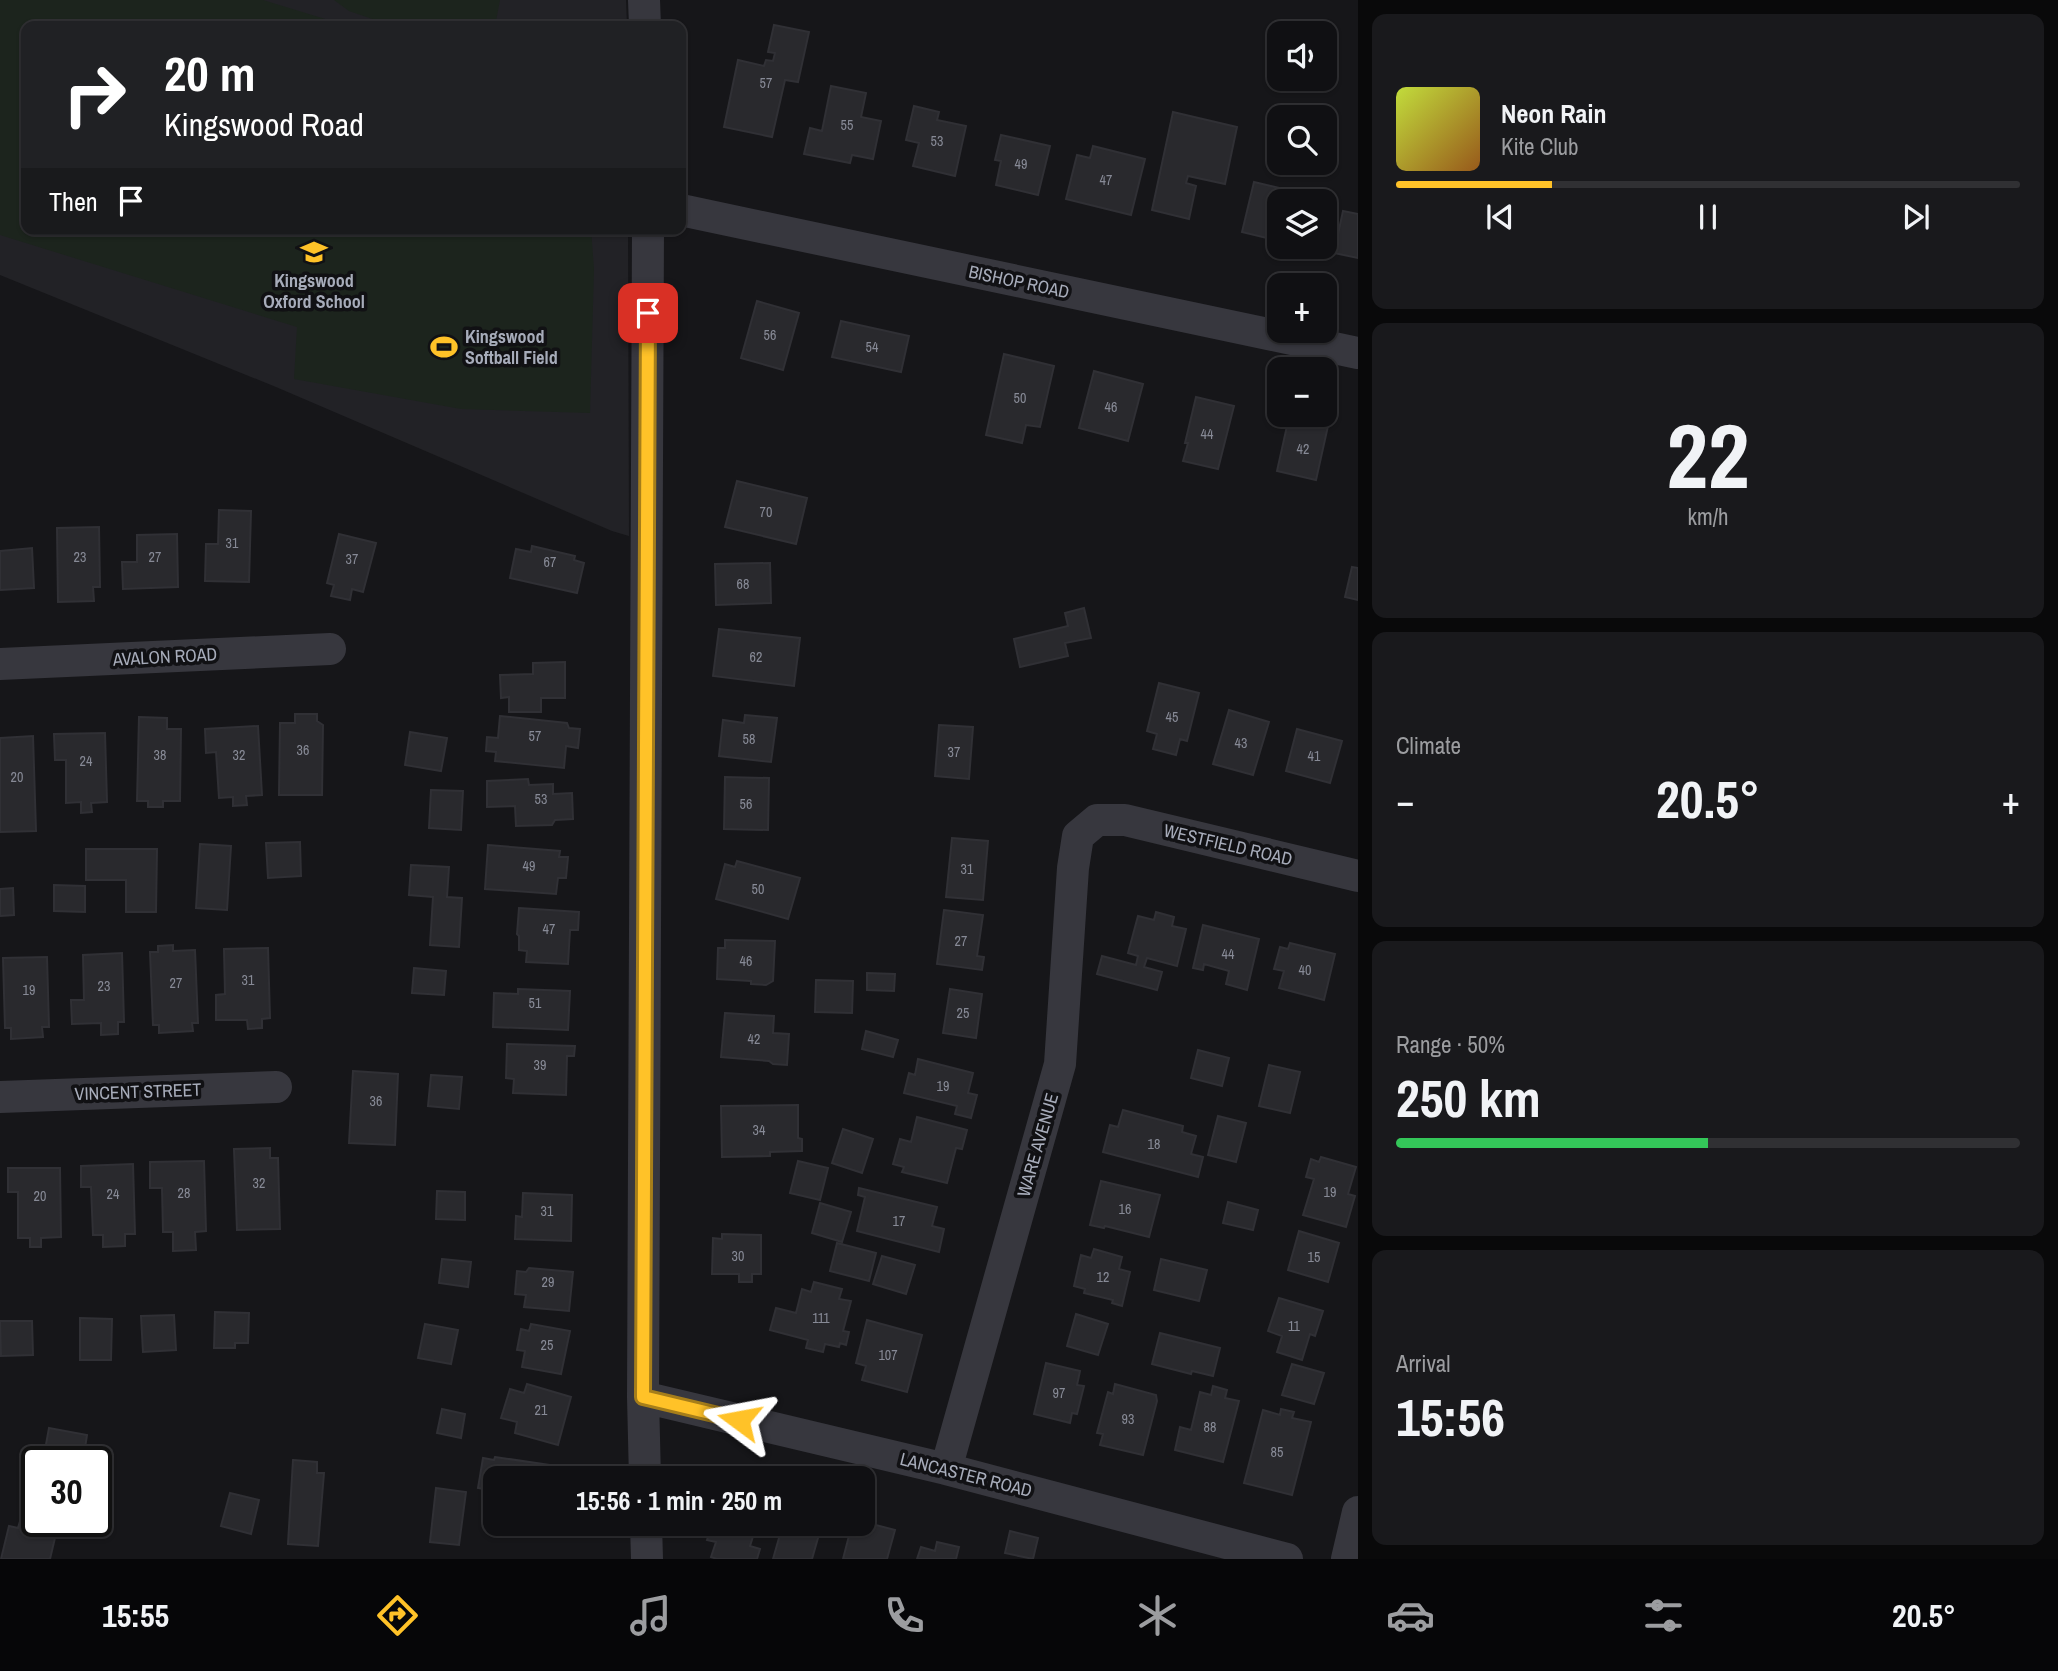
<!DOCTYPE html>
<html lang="en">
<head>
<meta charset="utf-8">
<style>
	:root { --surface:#101013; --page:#19191c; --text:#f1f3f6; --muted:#9c9da0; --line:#303033; --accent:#ffc228 }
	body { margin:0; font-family:"Archivo Narrow",sans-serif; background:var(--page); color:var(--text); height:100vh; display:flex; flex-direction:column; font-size:26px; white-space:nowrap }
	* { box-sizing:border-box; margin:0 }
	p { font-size:23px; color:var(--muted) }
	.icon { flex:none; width:38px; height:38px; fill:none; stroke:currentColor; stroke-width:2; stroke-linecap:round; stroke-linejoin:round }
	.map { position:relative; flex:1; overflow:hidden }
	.drawer { display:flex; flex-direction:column; gap:14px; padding:14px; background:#09090a; width:700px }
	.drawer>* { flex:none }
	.hud { position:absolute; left:21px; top:21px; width:665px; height:214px; border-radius:14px; box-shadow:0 2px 5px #0004,0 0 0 2px var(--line); background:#202124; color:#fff; overflow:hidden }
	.tools { position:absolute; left:1267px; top:21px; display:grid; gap:14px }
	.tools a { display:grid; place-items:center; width:70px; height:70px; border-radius:14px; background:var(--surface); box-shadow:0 2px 5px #0004,0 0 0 2px var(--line); font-size:35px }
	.speed { position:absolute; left:21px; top:1446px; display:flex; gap:14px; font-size:35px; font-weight:700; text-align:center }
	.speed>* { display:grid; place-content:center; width:91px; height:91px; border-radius:50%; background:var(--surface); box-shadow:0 2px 5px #0004,0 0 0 2px var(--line); line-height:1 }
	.speed .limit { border:4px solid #111; border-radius:10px; background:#fff; color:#111 }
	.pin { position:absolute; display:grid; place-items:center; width:60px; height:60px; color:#fff; margin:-30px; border-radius:14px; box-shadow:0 4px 10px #0006 }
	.me { position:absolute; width:77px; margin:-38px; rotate:283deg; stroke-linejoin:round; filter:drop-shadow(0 0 5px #0008) }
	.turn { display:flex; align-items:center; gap:24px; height:147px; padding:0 28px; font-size:32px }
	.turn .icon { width:91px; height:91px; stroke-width:2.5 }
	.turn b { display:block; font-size:49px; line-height:60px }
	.then { display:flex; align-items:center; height:66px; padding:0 28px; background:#0003; gap:14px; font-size:26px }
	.big { font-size:52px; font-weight:700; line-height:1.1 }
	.drawer .tile { flex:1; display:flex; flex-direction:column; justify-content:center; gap:10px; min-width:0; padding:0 24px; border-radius:14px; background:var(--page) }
	.drawer .dial { align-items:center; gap:0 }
	.dial b { font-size:91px; line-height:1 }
	.song { display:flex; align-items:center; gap:21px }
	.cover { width:84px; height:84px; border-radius:10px; background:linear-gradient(135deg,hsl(70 70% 55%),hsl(30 70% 35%)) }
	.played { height:7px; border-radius:4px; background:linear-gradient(90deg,var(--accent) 25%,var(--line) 25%) }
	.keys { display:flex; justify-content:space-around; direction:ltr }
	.heat { display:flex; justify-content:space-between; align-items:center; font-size:38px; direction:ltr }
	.charge { height:10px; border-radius:5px; background:linear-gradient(90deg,#34c759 50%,var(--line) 0) }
	.trip { position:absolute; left:483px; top:1466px; width:392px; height:70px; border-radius:14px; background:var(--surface); box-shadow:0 2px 5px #0004,0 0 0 2px var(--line); font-weight:700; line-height:70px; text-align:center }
	.tabs { display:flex; height:112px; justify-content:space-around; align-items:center; background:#060608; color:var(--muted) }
	.tabs .icon { width:49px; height:49px }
	.tabs .on { color:var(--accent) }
	.tabs b { font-size:32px; color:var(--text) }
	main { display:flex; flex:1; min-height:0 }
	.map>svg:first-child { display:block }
	.built { fill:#222226 }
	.green { fill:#1c241d }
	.building { fill:#29292d; stroke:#303035; stroke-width:2 }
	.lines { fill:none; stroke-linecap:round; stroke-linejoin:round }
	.street { stroke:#37373e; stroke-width:32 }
	.route-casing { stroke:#a67e1a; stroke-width:18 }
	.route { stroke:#ffc228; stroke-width:12 }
	.labels { text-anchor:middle; stroke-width:7; stroke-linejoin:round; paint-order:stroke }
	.number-label { font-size:14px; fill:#878a96 }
	.poi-label { font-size:18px; font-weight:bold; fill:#a7acba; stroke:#111114 }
	.street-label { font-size:18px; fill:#a7acba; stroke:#111114 }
</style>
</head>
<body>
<main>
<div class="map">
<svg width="1358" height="1559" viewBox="0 0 1358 1559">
	<rect width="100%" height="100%" fill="#161619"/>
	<path class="built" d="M0 0H626L627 26H26V229H628L629 536 612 531 276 387 0 275Z"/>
	<path class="green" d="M0 0H263L348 26H26V229H591L594 269 590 413 461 409 294 379 297 327 0 235Z
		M334 0H500L495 26H393L349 11Z"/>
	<path class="building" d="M774 25 809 32 798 82 785 80 772 137 724 127 738 60 764 66 766 60 773 61 775 53 768 52Z
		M831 86 866 93 861 117 881 121 873 159 852 155 850 163 804 154 810 128 822 131Z
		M914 106 939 112 937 120 966 126 955 176 913 166 919 143 906 140Z
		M1173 112 1237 127 1225 184 1188 176 1186 183 1196 186 1189 219 1152 210Z
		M1001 135 1050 146 1038 195 996 185 1001 161 995 160Z
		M1093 146 1145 159 1131 215 1066 199 1077 155 1090 158Z
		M1254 182 1309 195 1307 201H1279V241L1242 232Z
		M1343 211 1358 214V258L1334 253Z
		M757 301 799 313 783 370 741 358Z
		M841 321 909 336 901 372 832 357Z
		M1004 354 1054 366 1040 427 1026 425 1022 443 986 435Z
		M1094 371 1143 384 1128 441 1079 428Z
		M1196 397 1234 406 1218 469 1183 461 1188 443H1185Z
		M1289 417 1328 426 1316 480 1277 471Z
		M737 481 807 498 796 544 725 527Z
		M219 510 251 511 249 582 205 581 206 544H218Z
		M99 527 100 587H93L94 601 58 602 57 528Z
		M177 534 178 587 123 589 122 562H137V535Z
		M339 534 376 543 363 592 352 589 350 600 331 596 334 585 327 583Z
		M532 546 575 556 574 560 584 563 577 593 510 578 516 549 531 552Z
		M32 548 34 588 0 590V551Z
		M770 563 771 603 716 605 715 564Z
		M1352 567 1358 568V600L1345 597Z
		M1084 608 1091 638 1065 643 1068 656 1020 667 1014 639 1068 626 1065 613Z
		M719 629 800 638 794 686 713 676Z
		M565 662V698H541V712H509V697L501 698 500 675 533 674V663Z
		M1159 683 1199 693 1187 741 1180 739 1176 755 1153 749 1157 734 1147 731Z
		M1229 710 1269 722 1253 775 1213 764Z
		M295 714H317V721L323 725 322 795H279L280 723H295Z
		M745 715 777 718 771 762 719 756 723 720 744 723Z
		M500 716 567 723 569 728 580 729 578 748 566 746 564 768 495 761 496 752 486 751 487 737 498 738Z
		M139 717 167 718V729H181L180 801H163V807H148V801H137Z
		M939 725 973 727 969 779 935 776Z
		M258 726 262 795 246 796 247 805 233 806V797L219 798 216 752 206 753 205 729Z
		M1297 729 1342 741 1330 783 1286 771Z
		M410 732 447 738 441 771 405 765Z
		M105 733 107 802 91 803 92 812 81 813V802L66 803V760H55L54 734Z
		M33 736 36 831 0 832V738Z
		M725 777 769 778 768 830 724 829Z
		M528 779 529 785 553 784V794L572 793 573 819 555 820 552 825 516 826 515 806 487 807V781Z
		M431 790 463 791 461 830 429 828Z
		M952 838 988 841 983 900 946 897Z
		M300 842 301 876 268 878 266 843Z
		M200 844 231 846 227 910 196 908Z
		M488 845 560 851 559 857H568L566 878H558L556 894 485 889Z
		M86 849H157L156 912H126V880H86Z
		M737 861 800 878 788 919 716 899 725 864 735 867Z
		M411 865 449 867 447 897 462 898 459 947 430 945 433 897 409 895Z
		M54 885 85 886V912L54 911Z
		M13 888 14 915 0 916V889Z
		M519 908 579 912 578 930H570L568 964 526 962 527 951 519 950V936L517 934Z
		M944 910 983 915 977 956 984 957 982 970 937 964Z
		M1156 912 1174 917 1172 926 1186 929 1177 966 1147 958 1144 967 1162 972 1157 990 1097 974 1102 956 1136 965 1138 956 1128 953 1138 916 1154 920Z
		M1203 925 1259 939 1247 990 1226 984 1229 971 1204 964 1203 970 1193 968Z
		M725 940 775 941 773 981 766 985 751 984V981L717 979 718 948H725Z
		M1290 943 1335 954 1324 1000 1279 988 1284 971 1274 969 1280 947 1288 949Z
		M173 945V951L195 950 198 1023H192L193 1031 159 1033V1025H153L150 952H158V946Z
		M268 948 270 1018 262 1019V1028L248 1029 247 1020H216V995L225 994 224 949Z
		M122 953 124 1022H118V1034L101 1035V1023L72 1024 71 1000H84L83 955Z
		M47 957 49 1027H42L43 1037 11 1039V1028H5L3 958Z
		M414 968 446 971 444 995 412 993Z
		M867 973 895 974 894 991 867 990Z
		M816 980 853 981 852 1013 815 1012Z
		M518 989 570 991 568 1030 493 1027 494 993 518 994Z
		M950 989 982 994 976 1038 943 1033Z
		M725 1013 774 1016 773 1033 789 1034 787 1065 773 1064 769 1061 721 1057Z
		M866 1031 898 1040 893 1057 862 1049Z
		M507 1044 575 1046 574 1056H567L566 1095 513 1093 514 1079 506 1078Z
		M1198 1050 1229 1058 1222 1086 1191 1078Z
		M918 1059 973 1073 968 1093 977 1095 971 1118 955 1114 957 1106 904 1093 909 1073 915 1075Z
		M1269 1065 1300 1072 1290 1113 1259 1106Z
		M353 1071 398 1074 395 1145 349 1143Z
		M431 1075 462 1077 459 1109 428 1106Z
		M798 1105V1138L802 1139V1151L770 1152V1156L722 1157 721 1106Z
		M1123 1110 1183 1126 1182 1132 1196 1136 1191 1154 1203 1157 1198 1177 1103 1152 1110 1125 1118 1127Z
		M1218 1116 1246 1123 1236 1162 1208 1155Z
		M917 1117 967 1130 962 1149 956 1148 947 1183 902 1172 904 1167 893 1164 900 1139 911 1142Z
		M843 1129 873 1139 862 1173 832 1163Z
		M270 1148V1158H278L280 1229 237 1230 234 1149Z
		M1321 1157 1356 1167 1348 1194 1355 1196 1346 1227 1303 1215 1314 1179 1306 1177 1311 1159 1319 1162Z
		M204 1161 206 1231 195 1232 196 1250 173 1251V1232H163L162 1188H150V1162Z
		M798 1161 828 1168 820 1200 790 1193Z
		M133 1164 135 1234H125V1246L103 1247V1235H93L91 1187H81V1166Z
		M8 1168H60L61 1237 41 1238V1247H30V1238H18V1192H8Z
		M1101 1181 1160 1195 1149 1237 1105 1226 1104 1228 1090 1225Z
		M859 1188 937 1207 932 1226 944 1229 939 1252 857 1231 865 1197 858 1195Z
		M437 1191 465 1192V1220L436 1219Z
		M523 1193 572 1195 571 1241 515 1239 516 1216 522 1217Z
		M1228 1202 1258 1210 1253 1230 1223 1223Z
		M820 1203 851 1212 842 1242 812 1233Z
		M1299 1231 1339 1243 1328 1282 1288 1270Z
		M722 1234 761 1235V1274H752V1282H739V1274H712L713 1238 722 1239Z
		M837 1243 876 1253 869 1281 830 1271Z
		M1094 1249 1122 1257 1119 1269 1130 1272 1122 1306 1112 1303 1113 1300 1084 1293 1085 1289 1074 1286 1081 1255 1091 1258Z
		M882 1256 915 1265 906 1294 873 1284Z
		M442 1259 471 1262 468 1287 439 1283Z
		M1161 1259 1207 1270 1199 1301 1154 1290Z
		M529 1268 573 1272 569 1311 524 1307 526 1295 515 1294 517 1271 526 1272Z
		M814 1282 842 1289 839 1299 851 1301 843 1331 849 1332 846 1345 840 1343 839 1347 825 1344 823 1352 806 1348 808 1340 770 1330 776 1308 796 1313 802 1289 811 1292Z
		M1279 1298 1323 1311 1315 1336 1310 1334 1302 1360 1277 1352 1282 1336 1268 1331Z
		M215 1312 249 1313 248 1343H235V1348H214Z
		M1076 1314 1108 1324 1098 1355 1067 1346Z
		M174 1315 176 1350 143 1352 141 1316Z
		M80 1318 112 1319 111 1360H80Z
		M867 1320 922 1335 907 1392 862 1380 866 1366 856 1363Z
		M0 1321H32L33 1355 1 1356Z
		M425 1324 458 1330 451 1364 418 1358Z
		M531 1324 570 1331 561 1374 522 1367 525 1351 517 1350 521 1329 529 1331Z
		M1160 1333 1220 1348 1213 1376 1192 1371 1191 1374 1152 1364Z
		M1046 1363 1080 1371 1077 1385 1084 1386 1077 1414 1072 1413 1070 1423 1034 1414Z
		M1292 1364 1324 1373 1314 1404 1282 1395Z
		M527 1384 571 1397 558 1445 515 1433 517 1422 501 1418 510 1389 524 1393Z
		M1115 1384 1156 1395 1157 1401 1143 1455 1100 1445 1103 1434 1097 1433 1108 1392 1113 1394Z
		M1213 1386 1227 1390 1225 1398 1239 1401 1223 1462 1175 1450 1180 1427 1191 1430 1200 1392 1211 1395Z
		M442 1409 465 1414 461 1438 437 1433Z
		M1281 1409 1294 1412 1292 1418 1311 1422 1292 1495 1244 1483 1263 1410 1280 1415Z
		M49 1428 87 1435 83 1461H43Z
		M495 1457 564 1467 562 1479H495V1502L488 1500 489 1490 478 1488 483 1458 494 1460Z
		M293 1460 317 1462V1473H324L318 1546 288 1544Z
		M436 1488 466 1492 459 1545 430 1542Z
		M230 1493 259 1500 251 1534 221 1526Z
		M23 1511 37 1514V1521H59L50 1559H1L9 1526 18 1528Z
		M868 1523 895 1530 887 1559H843L851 1528 866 1532Z
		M712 1524H757L750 1546 760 1549 757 1559H717L711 1557 716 1542 707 1540Z
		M783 1524H822L812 1559H773Z
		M1010 1531 1038 1538 1033 1559 1005 1553Z
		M937 1542 959 1547 956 1559H917L921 1547 935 1551Z"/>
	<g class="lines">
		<path class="street" d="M644 0 645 26
			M681 210 1358 353
			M0 664 330 649
			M0 1097 276 1087
			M643 1397 946 1469 1287 1559
			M946 1469 1060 1064 1073 868 1078 836 1097 820H1125L1358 876
			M645 1479 643 1397 648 229
			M646 1524 647 1559
			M1347 1559 1358 1512"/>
	</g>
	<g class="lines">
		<defs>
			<path id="route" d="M648 313 643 1397 739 1420"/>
		</defs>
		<use href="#route" class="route-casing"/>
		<use href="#route" class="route"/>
	</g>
	<defs>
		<symbol id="school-bare" viewBox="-9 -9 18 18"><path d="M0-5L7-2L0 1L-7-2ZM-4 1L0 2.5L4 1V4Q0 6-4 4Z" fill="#ffc228" stroke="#111114" stroke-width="2.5" paint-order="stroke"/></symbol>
		<symbol id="stadium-bare" viewBox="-9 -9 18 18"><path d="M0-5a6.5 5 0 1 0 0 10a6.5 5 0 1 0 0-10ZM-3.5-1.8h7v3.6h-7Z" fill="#ffc228" stroke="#111114" stroke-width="2.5" paint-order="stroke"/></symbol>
	</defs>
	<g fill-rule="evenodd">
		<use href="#school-bare" x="295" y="233" width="38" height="38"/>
		<use href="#stadium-bare" x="425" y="328" width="38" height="38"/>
	</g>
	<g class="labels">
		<g class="number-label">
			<text x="766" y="88">57</text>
			<text x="847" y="130">55</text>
			<text x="937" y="146">53</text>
			<text x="1021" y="169">49</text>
			<text x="1106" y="185">47</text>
			<text x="770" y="340">56</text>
			<text x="872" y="352">54</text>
			<text x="1020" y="403">50</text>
			<text x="1111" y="412">46</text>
			<text x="1207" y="439">44</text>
			<text x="1303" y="454">42</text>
			<text x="766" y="517">70</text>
			<text x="232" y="548">31</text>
			<text x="80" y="562">23</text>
			<text x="155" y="562">27</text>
			<text x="352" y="564">37</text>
			<text x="550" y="567">67</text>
			<text x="743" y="589">68</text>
			<text x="756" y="662">62</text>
			<text x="1172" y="722">45</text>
			<text x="535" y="741">57</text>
			<text x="749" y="744">58</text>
			<text x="1241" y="748">43</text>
			<text x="303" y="755">36</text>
			<text x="954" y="757">37</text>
			<text x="160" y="760">38</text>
			<text x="239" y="760">32</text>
			<text x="1314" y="761">41</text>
			<text x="86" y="766">24</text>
			<text x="17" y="782">20</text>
			<text x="541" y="804">53</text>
			<text x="746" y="809">56</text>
			<text x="529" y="871">49</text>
			<text x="967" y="874">31</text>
			<text x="758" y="894">50</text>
			<text x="549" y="934">47</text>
			<text x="961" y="946">27</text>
			<text x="1228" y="959">44</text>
			<text x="746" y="966">46</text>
			<text x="1305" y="975">40</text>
			<text x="248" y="985">31</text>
			<text x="176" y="988">27</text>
			<text x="104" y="991">23</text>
			<text x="29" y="995">19</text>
			<text x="535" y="1008">51</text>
			<text x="963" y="1018">25</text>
			<text x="754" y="1044">42</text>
			<text x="540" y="1070">39</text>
			<text x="943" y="1091">19</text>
			<text x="376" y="1106">36</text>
			<text x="759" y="1135">34</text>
			<text x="1154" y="1149">18</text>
			<text x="259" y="1188">32</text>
			<text x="1330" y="1197">19</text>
			<text x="184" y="1198">28</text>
			<text x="113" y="1199">24</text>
			<text x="40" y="1201">20</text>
			<text x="1125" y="1214">16</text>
			<text x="547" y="1216">31</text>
			<text x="899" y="1226">17</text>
			<text x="738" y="1261">30</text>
			<text x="1314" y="1262">15</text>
			<text x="1103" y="1282">12</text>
			<text x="548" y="1287">29</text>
			<text x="821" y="1323">111</text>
			<text x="1294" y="1331">11</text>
			<text x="547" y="1350">25</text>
			<text x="888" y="1360">107</text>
			<text x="1059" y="1398">97</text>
			<text x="541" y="1415">21</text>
			<text x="1128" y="1424">93</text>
			<text x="1210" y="1432">88</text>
			<text x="1277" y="1457">85</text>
		</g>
		<g class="poi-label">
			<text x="314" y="287">Kingswood<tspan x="314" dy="21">Oxford School</tspan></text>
			<text x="465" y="343" text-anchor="start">Kingswood<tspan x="465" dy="21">Softball Field</tspan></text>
		</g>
		<g class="street-label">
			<text transform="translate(1019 282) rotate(12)" y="6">BISHOP ROAD</text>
			<text transform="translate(165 657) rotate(-3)" y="6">AVALON ROAD</text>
			<text transform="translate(1228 845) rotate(13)" y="6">WESTFIELD ROAD</text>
			<text transform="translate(138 1092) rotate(-2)" y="6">VINCENT STREET</text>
			<text transform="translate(1038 1145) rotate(-74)" y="6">WARE AVENUE</text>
			<text transform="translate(966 1475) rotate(14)" y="6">LANCASTER ROAD</text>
		</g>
	</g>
</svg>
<div class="tools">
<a><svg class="icon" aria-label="sound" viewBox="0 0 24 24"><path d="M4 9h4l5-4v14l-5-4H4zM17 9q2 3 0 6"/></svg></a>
<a><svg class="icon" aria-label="search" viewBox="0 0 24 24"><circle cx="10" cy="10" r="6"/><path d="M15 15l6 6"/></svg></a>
<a><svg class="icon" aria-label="layers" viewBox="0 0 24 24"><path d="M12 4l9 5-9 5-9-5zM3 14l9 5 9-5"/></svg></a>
<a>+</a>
<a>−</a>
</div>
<div class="speed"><div class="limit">30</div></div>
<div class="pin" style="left:648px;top:313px;background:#d93025"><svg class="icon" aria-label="arrive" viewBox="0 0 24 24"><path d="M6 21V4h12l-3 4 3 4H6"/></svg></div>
<svg class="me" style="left:739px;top:1420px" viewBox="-20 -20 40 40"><path d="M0-17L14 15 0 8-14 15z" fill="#ffc228" stroke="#fff" stroke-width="4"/></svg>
<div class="trip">15:56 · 1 min · 250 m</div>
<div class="hud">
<div class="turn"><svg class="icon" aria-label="right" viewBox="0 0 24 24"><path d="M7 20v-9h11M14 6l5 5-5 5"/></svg><div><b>20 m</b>Kingswood Road</div></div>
<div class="then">Then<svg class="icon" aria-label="arrive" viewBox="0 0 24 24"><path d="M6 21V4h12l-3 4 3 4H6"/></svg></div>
</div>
</div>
<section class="drawer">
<div class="tile">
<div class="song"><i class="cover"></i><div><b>Neon Rain</b><p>Kite Club</p></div></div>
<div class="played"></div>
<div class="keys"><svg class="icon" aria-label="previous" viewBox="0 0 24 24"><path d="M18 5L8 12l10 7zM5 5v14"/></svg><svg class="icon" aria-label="pause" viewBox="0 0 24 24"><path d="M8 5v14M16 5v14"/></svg><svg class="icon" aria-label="next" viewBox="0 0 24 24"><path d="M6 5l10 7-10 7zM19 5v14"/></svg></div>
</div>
<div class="tile dial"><b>22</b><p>km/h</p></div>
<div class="tile"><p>Climate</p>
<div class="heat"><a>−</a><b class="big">20.5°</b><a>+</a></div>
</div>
<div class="tile"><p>Range · 50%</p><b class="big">250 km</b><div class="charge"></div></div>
<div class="tile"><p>Arrival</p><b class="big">15:56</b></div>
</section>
</main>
<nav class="tabs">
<b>15:55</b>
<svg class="icon on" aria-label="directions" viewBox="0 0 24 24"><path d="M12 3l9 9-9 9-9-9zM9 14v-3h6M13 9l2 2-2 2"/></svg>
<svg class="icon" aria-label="music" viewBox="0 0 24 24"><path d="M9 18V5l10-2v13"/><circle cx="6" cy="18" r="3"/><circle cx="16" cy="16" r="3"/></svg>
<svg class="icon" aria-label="phone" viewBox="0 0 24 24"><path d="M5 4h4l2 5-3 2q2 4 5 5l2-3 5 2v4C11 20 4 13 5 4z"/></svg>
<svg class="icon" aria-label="climate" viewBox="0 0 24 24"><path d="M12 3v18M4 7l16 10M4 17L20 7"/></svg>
<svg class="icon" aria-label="car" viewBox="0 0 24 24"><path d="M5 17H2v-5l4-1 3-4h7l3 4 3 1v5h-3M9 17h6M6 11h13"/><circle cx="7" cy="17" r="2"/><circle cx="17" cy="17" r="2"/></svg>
<svg class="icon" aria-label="filters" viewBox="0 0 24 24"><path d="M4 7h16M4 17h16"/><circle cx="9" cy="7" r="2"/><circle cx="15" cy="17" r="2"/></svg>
<b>20.5°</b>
</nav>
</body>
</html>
